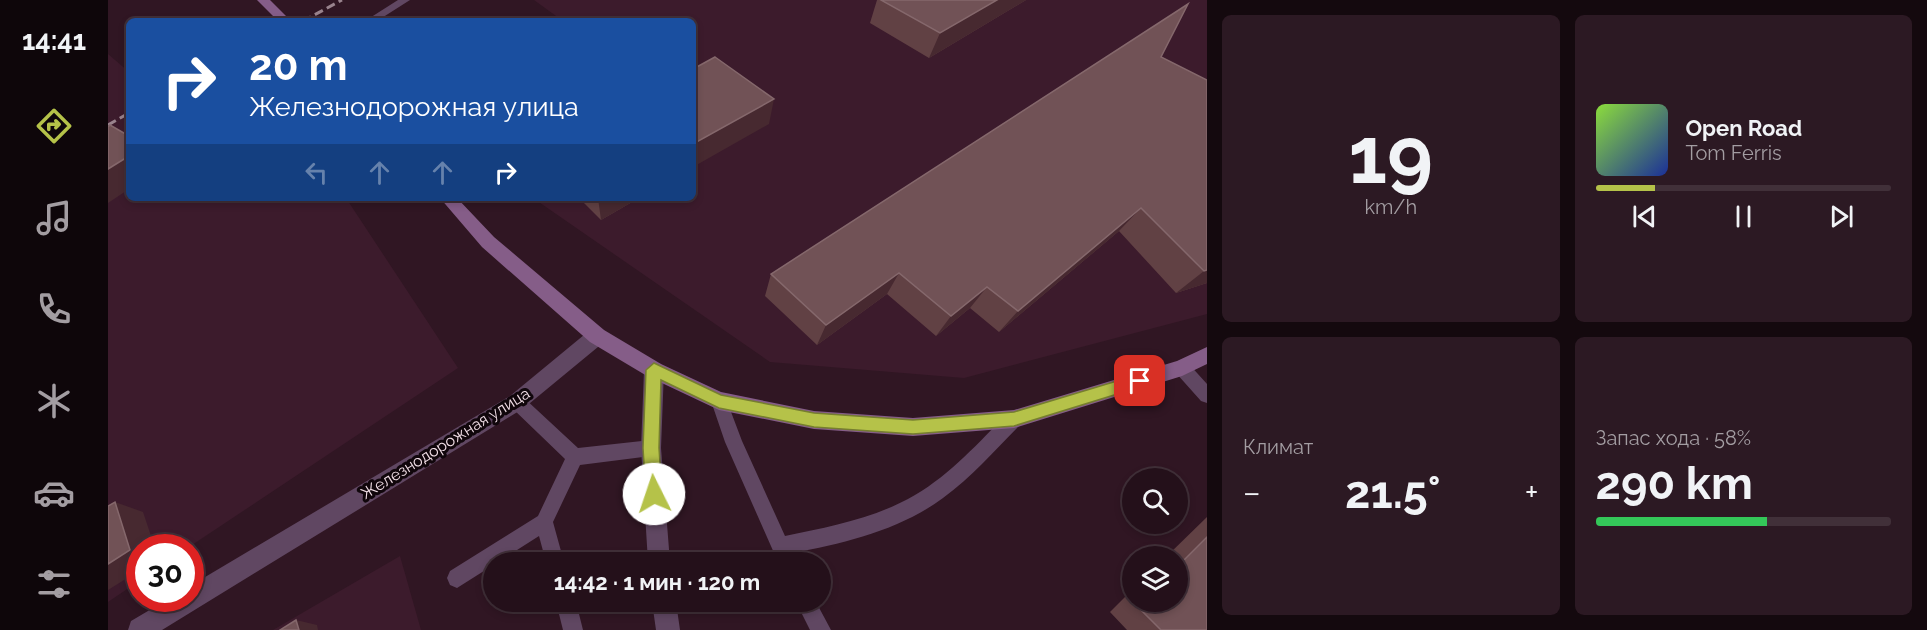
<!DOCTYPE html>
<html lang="ru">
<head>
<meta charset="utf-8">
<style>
	:root { --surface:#24101a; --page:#2c1923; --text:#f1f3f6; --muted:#a39da2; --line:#413039; --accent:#b5c249 }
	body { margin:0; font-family:Raleway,sans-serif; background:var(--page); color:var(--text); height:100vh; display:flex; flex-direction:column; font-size:22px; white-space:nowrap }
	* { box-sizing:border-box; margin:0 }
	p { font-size:20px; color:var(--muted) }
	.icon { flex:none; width:33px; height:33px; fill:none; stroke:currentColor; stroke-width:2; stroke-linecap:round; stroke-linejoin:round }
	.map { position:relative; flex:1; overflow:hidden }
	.sheet { display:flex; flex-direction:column; gap:15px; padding:15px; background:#14090e; width:720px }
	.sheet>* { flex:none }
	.hud { position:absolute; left:18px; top:18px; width:570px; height:183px; border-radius:9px; box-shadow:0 3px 9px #0003,0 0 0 2px var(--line); background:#1a4fa0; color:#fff; overflow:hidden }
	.controls { position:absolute; left:1014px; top:468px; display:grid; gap:12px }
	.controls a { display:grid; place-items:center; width:66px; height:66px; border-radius:50%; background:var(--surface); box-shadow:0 3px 9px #0003,0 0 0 2px var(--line); font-size:30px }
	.speed { position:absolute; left:18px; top:534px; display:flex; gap:12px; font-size:30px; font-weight:700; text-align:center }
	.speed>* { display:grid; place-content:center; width:78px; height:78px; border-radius:50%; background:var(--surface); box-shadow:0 3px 9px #0003,0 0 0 2px var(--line); line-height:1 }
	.speed .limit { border:9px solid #d22; background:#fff; color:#111 }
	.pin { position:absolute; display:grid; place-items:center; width:51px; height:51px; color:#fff; margin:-26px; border-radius:12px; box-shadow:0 3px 9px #0006 }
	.me { position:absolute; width:66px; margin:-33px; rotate:356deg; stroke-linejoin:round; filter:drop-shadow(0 0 4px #0008) }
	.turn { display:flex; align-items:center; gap:21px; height:126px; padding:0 24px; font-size:27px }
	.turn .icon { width:78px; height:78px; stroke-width:2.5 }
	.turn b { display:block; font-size:42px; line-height:51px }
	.lanes { display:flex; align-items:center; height:57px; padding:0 24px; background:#0003; justify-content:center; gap:30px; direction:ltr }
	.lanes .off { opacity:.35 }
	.big { font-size:45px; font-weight:700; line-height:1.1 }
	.sheet .card { flex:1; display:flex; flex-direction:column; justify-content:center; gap:9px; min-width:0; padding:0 21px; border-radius:9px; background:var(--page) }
	.sheet .dial { align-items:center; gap:0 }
	.dial b { font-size:78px; line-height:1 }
	.song { display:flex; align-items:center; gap:18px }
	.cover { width:72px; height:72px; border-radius:9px; background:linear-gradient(135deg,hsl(90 70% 55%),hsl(230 70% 35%)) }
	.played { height:6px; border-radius:3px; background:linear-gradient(90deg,var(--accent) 20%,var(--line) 20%) }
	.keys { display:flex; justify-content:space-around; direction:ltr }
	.heat { display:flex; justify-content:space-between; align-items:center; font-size:33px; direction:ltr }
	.charge { height:9px; border-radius:4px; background:linear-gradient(90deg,#34c759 58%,var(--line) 0) }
	.sheet .tiles { flex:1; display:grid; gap:15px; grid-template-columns:repeat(2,1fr) }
	.trip { position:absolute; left:375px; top:552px; width:348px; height:60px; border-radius:30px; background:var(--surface); box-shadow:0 3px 9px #0003,0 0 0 2px var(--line); font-weight:700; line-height:60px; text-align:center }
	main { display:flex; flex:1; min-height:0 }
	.tabs { display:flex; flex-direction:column; width:108px; justify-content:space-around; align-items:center; background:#0e060a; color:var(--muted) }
	.tabs .icon { width:42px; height:42px }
	.tabs .active { color:var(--accent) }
	.tabs b { font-size:27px; color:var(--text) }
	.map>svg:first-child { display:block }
	.built { fill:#3c1b2c }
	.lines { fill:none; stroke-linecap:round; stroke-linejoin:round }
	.lane { fill:#604762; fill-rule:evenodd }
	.street { fill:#604762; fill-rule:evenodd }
	.secondary { fill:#855d88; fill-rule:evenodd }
	.rail { stroke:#99838d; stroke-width:3; stroke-dasharray:9 4.5; stroke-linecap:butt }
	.wall { fill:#614144 }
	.shaded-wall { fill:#472930 }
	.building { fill:#715256; stroke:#85686c; stroke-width:1.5 }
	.route { fill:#b5c249; stroke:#767e2f; stroke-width:1.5 }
	.labels { text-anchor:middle; stroke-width:6; stroke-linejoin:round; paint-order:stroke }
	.street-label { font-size:16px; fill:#f2dfe7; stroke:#10060b }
</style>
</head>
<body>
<main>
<nav class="tabs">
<b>14:41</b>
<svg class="icon active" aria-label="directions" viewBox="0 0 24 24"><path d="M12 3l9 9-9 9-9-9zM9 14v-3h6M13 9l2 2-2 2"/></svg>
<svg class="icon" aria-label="music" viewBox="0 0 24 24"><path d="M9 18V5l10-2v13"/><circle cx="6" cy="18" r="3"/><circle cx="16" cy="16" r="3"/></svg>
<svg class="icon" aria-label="phone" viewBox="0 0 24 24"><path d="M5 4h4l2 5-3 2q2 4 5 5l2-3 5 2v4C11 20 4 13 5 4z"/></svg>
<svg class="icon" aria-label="climate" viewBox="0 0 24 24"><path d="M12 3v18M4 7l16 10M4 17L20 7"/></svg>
<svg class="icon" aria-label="car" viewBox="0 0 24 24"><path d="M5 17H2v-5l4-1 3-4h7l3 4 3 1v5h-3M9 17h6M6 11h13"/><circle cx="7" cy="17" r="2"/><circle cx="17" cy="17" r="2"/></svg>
<svg class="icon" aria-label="filters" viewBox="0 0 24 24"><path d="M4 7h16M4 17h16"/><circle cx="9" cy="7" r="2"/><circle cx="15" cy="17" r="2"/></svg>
</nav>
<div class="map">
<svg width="1099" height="630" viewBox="0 0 1099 630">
	<rect width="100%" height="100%" fill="#301623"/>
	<path class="built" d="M426 0H1099V314L856 378 662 362 425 198H585V21H455Z
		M0 54 21 72V198H238L350 368 81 547 32 548 31 581 0 602Z
		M292 556 313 630H165Z"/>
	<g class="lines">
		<path class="lane" d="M290 0H302L269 21H257Z
			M1074 361 1080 363 1099 384V403L1093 401 1068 373 1066 368 1068 363Z
			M611 393 617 396 634 441 677 536C721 527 768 518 807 495 843 474 871 442 900 413L906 411 912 413 914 419 912 425C887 450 864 477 835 498 792 530 737 543 685 553L688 562H670L617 442 603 401 605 396Z
			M409 394 415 397 470 448 543 440 549 442 552 448 549 454 543 456 472 465 445 522 456 562H438L431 536 349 588 342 585 339 578 342 571 430 516 457 459 403 407 401 402 403 397Z
			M448 602H468L475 630H455Z
			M688 602H708L723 630H702Z"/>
		<path class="street" d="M489 328 496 330 498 336 496 342 416 408 54 630H20L23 621 62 598H82V586L402 396 482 330Z
			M546 362 553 364 556 370 553 448 562 562H540L533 448 536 370 539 364Z
			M544 602H568L572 630H548Z"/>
		<path class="secondary" d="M149 0H162L183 21H170Z
			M332 198H349L386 237 496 330 553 364 613 392 706 411 805 418 906 410 1069 361 1099 347V364L1074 376 906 428 805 436 706 429 611 410 539 376 482 342 374 247Z"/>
		<path class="rail" d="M195 21 234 0
			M0 125 21 113"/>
	</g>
	<path class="wall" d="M769 0H918L821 58 762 23Z
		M1053 57 1099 80V283L1068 293 1011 231 891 332 862 308 828 336 779 294 709 345 657 296 663 274Z
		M471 198H531L493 220Z
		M1099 517V630H1019L1002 612 1024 590V602H1070V556H1059Z"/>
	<path class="shaded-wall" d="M889 0H918L821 58 832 33Z
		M666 99 661 124 585 167V144Z
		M21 156V189L0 203V169Z
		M490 198H531L493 220Z
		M1033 208 1011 231 891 332 910 311Z
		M1099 270V283L1068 293 1096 271Z
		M791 273 779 294 709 345 718 325Z
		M879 287 862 308 828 336 843 316Z
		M7 502 35 512 47 548H32V570L0 590V564Z
		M188 620 209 625 210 630H191Z"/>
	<path class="building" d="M773 0H889L832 33Z
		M1080 4 1053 57 1099 80V270L1096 271 1033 208 910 311 879 287 843 316 791 273 718 325 663 274Z
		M607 57 666 99 585 144V69Z
		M2 125 21 136V156L0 169V127Z
		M7 502 22 550 0 564V506Z
		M1099 537V630H1053L1029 606 1034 602H1070V566Z
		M188 620 191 630H172Z"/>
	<path class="route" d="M546 363 613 395 706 413 805 420 906 412 1032 374 1039 381 1032 387 906 426 805 434 706 427 611 408 553 380 551 448 554 494 552 500 546 502 540 500 538 494 535 448 538 370Z"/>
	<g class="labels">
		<g class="street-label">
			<text transform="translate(337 443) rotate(-32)" y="6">Железнодорожная улица</text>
		</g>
	</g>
</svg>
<div class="controls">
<a><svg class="icon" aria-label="search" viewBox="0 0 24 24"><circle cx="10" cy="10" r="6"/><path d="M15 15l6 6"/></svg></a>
<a><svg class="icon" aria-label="layers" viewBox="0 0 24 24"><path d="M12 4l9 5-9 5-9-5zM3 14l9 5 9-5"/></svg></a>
</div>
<div class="speed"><div class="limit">30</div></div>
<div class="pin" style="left:1032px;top:381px;background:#d93025"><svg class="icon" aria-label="arrive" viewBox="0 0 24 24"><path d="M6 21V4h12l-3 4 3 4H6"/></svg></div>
<svg class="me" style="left:546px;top:494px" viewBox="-20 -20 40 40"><circle r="19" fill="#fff"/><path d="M0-13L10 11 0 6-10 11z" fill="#b5c249"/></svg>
<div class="trip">14:42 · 1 мин · 120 m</div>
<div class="hud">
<div class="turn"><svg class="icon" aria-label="right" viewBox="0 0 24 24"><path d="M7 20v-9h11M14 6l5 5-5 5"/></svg><div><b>20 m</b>Железнодорожная улица</div></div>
<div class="lanes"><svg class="icon off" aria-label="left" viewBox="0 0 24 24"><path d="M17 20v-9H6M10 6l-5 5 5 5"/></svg><svg class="icon off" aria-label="ahead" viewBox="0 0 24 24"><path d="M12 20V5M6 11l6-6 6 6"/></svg><svg class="icon off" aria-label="ahead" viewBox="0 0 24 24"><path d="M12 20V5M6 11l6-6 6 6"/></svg><svg class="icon" aria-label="right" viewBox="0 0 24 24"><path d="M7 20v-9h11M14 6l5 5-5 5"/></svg></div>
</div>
</div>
<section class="sheet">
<div class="tiles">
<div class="card dial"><b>19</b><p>km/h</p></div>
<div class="card">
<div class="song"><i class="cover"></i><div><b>Open Road</b><p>Tom Ferris</p></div></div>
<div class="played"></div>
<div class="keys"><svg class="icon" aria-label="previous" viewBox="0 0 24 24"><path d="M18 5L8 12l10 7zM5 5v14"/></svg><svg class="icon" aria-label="pause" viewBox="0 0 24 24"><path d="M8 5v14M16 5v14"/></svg><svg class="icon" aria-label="next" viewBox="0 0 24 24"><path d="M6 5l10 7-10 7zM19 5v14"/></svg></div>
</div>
<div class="card"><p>Климат</p>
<div class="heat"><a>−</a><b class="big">21.5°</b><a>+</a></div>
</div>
<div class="card"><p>Запас хода · 58%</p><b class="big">290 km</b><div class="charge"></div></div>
</div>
</section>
</main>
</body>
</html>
